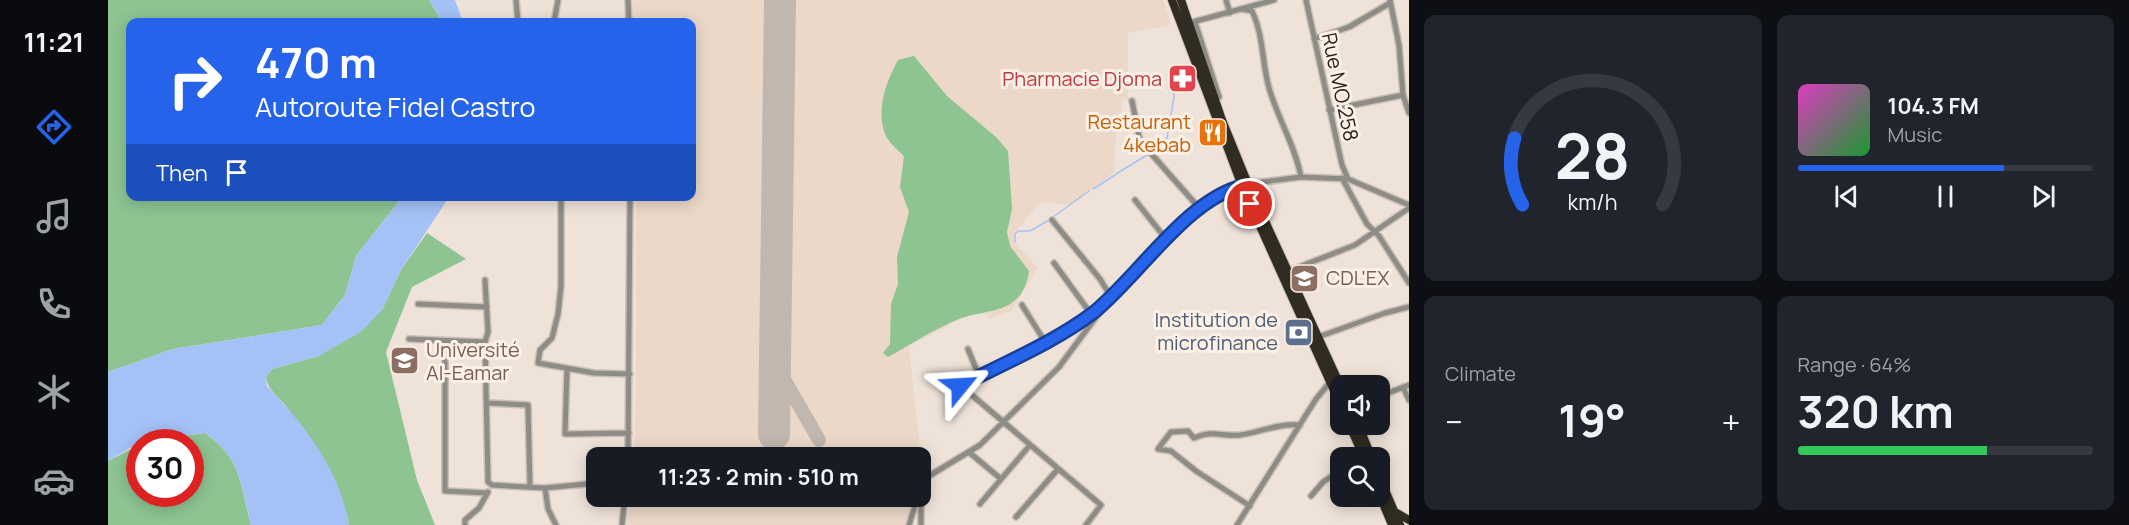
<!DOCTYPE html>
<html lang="en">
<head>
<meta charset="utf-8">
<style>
	:root { --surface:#171b24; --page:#20242c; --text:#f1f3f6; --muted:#9ea1a6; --line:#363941; --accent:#2563eb }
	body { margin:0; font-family:Manrope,sans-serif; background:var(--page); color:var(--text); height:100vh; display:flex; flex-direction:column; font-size:22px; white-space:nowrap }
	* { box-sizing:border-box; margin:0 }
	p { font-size:20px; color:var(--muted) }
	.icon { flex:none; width:33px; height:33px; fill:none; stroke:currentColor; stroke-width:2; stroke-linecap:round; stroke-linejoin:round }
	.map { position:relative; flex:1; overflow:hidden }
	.sheet { display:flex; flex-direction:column; gap:15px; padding:15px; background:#0d0f14; width:720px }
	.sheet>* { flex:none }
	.banner { position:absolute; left:18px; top:18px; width:570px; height:183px; border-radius:12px; box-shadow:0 3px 15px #0003; background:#2563eb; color:#fff; overflow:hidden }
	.fabs { position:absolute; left:1222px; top:375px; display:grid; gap:12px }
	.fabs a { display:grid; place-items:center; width:60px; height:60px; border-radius:12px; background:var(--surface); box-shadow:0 3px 15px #0003; font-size:30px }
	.speed { position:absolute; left:18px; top:429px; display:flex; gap:12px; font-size:30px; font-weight:700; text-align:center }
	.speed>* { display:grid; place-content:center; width:78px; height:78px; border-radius:50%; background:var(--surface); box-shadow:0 3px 15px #0003; line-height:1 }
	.speed .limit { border:9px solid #d22; background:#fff; color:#111 }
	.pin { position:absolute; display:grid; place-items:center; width:51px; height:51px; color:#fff; margin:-26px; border:3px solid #fff; border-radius:50%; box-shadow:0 2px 6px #0007 }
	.me { position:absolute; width:66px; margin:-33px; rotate:63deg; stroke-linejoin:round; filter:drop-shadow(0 0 4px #0008) }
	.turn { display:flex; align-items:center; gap:21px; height:126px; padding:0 30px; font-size:27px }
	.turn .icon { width:78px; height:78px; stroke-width:2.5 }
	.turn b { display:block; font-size:42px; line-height:51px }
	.then { display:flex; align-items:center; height:57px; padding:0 30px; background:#0003; gap:12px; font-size:22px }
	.big { font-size:45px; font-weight:700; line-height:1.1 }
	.sheet .tile { flex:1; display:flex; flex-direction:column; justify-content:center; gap:9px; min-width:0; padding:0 21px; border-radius:12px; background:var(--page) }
	.sheet .dial { align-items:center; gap:0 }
	.dial svg { height:156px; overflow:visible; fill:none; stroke:var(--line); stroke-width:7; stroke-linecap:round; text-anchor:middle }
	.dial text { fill:var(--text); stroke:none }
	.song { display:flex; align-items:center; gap:18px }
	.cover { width:72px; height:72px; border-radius:9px; background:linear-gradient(135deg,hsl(310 70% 55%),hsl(130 70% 35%)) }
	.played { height:6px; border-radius:3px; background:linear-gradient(90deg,var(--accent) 70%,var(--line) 70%) }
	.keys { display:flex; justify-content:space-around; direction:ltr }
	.heat { display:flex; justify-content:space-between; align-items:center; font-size:33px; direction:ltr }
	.charge { height:9px; border-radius:4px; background:linear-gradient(90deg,#34c759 64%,var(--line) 0) }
	.sheet .tiles { flex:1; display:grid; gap:15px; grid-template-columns:repeat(2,1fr) }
	.trip { position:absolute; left:478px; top:447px; width:345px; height:60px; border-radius:12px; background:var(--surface); box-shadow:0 3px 15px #0003; font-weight:700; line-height:60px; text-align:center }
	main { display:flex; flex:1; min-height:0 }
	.dock { display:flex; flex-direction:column; width:108px; justify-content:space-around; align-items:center; background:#090b0e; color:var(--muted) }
	.dock .icon { width:42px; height:42px }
	.dock .current { color:var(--accent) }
	.dock b { font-size:27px; color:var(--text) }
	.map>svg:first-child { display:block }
	.built { fill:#ebd8c9 }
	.green { fill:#8dc492 }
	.water { fill:#a5c2f6 }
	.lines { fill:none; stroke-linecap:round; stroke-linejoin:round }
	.stream { stroke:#a5c2f6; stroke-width:1.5 }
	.taxiway { stroke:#c2b7ae; stroke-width:14 }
	.runway { stroke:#c2b7ae; stroke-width:32 }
	.minor-casing { stroke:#cac0b7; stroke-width:8 }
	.highway-casing { stroke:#cac0b7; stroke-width:10 }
	.minor { stroke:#8e8c86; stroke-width:5 }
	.highway { stroke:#302c21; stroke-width:8 }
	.route-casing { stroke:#184099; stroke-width:15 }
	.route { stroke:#2563eb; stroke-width:10 }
	.labels { text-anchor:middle; stroke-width:6; stroke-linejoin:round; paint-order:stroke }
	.health-label { font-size:20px; fill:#be3a42; stroke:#fdf0e6; text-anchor:end }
	.street-label { font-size:20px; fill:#241f1c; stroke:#fdf0e6 }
	.food-label { font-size:20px; fill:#c56008; stroke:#fdf0e6; text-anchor:end }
	.education-label { font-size:20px; fill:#785e54; stroke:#fdf0e6; text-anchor:start }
	.service-label { font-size:20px; fill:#4e5e75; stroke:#fdf0e6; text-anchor:end }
</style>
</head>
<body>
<main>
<nav class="dock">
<b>11:21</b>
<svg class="icon current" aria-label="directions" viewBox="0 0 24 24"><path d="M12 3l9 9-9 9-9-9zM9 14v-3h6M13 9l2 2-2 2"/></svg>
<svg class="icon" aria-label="music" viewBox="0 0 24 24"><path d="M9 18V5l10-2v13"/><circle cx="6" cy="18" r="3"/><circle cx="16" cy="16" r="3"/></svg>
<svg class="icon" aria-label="phone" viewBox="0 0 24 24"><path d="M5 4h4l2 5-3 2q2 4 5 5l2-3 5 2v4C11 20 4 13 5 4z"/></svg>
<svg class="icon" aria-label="climate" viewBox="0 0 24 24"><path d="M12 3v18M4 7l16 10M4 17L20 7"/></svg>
<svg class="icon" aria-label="car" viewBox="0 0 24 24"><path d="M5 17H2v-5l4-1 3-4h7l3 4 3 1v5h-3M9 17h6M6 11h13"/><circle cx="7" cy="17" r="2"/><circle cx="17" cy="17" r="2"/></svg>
</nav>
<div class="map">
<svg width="1301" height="525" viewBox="0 0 1301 525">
	<rect width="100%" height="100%" fill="#efe3d9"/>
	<path class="built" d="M525 0H1055L1063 25 1020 33V100L1014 101 1013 113H1010L1009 119 1006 172 963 205 936 202 930 205 906 234 907 243 930 268 903 311 881 319 877 311 860 315 801 346 813 457H526L528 390V197L584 196V22H525Z
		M522 497H808L798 525H519Z"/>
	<path class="green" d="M0 0H321L334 22H22V196L294 197 248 256 237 295 214 325 65 349 0 372Z
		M806 56 839 96 888 137 900 151 904 209 899 232 902 246 921 271C914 318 877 307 846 321 823 331 802 345 780 357L775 353 782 344 783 304 790 284 789 257 801 212 792 187 796 156C790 150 780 142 777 134 768 109 778 82 790 60Z
		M319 233 358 259 304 287 278 352 309 480 327 525H241C235 491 202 440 181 410 173 398 160 392 158 377L164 369 211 356 274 310 293 270Z
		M97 433C134 459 132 484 143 525H0V461L31 445 32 494H82V442H36Z"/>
	<path class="water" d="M321 0H347L355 22H334Z
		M294 197H341L293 270 274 310 253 332 211 356 164 369 158 377 159 386C197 425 232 470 241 525H143C133 485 133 458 97 433L32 442 0 461V372L65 349 214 325 237 295 248 256Z"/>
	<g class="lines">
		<path class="stream" d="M1043 150 1059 138 1066 97 1065 77 1080 65
			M1008 174 1039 155
			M985 189 1007 175
			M945 217 981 191
			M907 242V234L910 231H922L941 220"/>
		<path class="taxiway" d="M667 355 673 374 711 440"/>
		<path class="runway" d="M666 434 672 0"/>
		<defs>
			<path id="minor" d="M408 0 410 22
				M520 0 521 22
				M1118 0 1122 13
				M1198 0 1234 165 1240 179
				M1282 0 1291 45 1295 95 1301 113
				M1134 9 1144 11C1155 34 1154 59 1160 84 1168 116 1187 144 1193 177
				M446 22 450 0
				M1087 22 1111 97
				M1081 23 1166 0
				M1206 39 1241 27 1282 3
				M1024 101 1032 141 1092 209
				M1221 110 1295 95
				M1234 178 1259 224 1271 236 1301 283
				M1140 184 1193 177 1240 179 1301 205
				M453 196V286L450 314 444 338 432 350 430 363 486 373 522 374
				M1027 200 1058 239
				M946 263 983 314
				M1181 271 1247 245 1301 208
				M377 280 380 332 377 342 380 482 384 485 437 488 489 483
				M310 304 379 307
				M914 305 937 342
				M1210 337 1277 313 1301 307
				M301 339 377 342
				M337 341V491L379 493
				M860 349 871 376
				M459 369 457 434 521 433
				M1295 387 1301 400
				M1272 396 1301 385
				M379 403 420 405 422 487
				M862 453 893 479
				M520 458 522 196
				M437 488 440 509 448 525
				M813 489 821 476 872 445 951 367 1003 297 992 279 944 220
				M813 496V525
				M1203 496 1215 482 1233 470
				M872 504 922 445
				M1142 506 1088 471 1063 451 1050 449 1063 432 1080 431 1086 438C1105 429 1114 437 1132 435 1152 432 1172 423 1192 425
				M908 517 950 469
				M357 525V520L371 508 380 492
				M514 525 517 496
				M801 525 810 496
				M978 525 993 505 852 385C896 363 945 343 985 313 1029 279 1079 199 1134 186
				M1129 525 1208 399 1222 382"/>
			<path id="highway" d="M1064 0 1134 186 1233 406
				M1073 0 1114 120 1140 184 1233 387
				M1241 424 1256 458
				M1250 424 1264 458
				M1272 478 1292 525
				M1272 496 1284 525
				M1287 512 1301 520"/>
		</defs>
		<use href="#minor" class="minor-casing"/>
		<use href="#highway" class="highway-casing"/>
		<use href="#minor" class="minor"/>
		<use href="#highway" class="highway"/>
	</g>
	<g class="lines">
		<defs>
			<path id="route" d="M852 386C896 363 945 343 985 313 1029 278 1078 200 1134 186L1142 204"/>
		</defs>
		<use href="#route" class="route-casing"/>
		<use href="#route" class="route"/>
	</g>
	<defs>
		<symbol id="pharmacy-square" viewBox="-11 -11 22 22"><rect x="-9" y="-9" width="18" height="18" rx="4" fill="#e0444e" stroke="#fdf0e6"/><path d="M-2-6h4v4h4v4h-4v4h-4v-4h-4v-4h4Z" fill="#fff"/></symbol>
		<symbol id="restaurant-square" viewBox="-11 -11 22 22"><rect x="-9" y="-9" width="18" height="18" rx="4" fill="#e8710a" stroke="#fdf0e6"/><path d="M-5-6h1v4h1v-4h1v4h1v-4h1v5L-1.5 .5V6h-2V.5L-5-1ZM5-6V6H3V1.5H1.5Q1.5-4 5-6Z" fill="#fff"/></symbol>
		<symbol id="school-square" viewBox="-11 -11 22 22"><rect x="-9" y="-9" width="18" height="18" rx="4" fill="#8d6e63" stroke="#fdf0e6"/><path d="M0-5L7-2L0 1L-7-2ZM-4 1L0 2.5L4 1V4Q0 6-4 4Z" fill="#fff"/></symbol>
		<symbol id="bank-square" viewBox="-11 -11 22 22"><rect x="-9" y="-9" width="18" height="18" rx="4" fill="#5c6f8a" stroke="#fdf0e6"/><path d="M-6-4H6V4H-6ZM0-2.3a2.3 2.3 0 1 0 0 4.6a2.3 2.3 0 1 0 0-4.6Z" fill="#fff"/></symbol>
		<symbol id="university-square" viewBox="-11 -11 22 22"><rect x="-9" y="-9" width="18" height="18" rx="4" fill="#8d6e63" stroke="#fdf0e6"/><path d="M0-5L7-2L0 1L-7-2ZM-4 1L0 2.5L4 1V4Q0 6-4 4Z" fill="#fff"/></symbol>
	</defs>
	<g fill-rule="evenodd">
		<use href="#pharmacy-square" x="1058" y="62" width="33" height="33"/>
		<use href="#restaurant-square" x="1088" y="116" width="33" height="33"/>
		<use href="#school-square" x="1180" y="262" width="33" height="33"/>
		<use href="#bank-square" x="1174" y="316" width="33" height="33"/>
		<use href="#university-square" x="280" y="344" width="33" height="33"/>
	</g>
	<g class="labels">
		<g class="health-label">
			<text x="1054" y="86">Pharmacie Djoma</text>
		</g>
		<g class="street-label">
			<text transform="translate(1232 87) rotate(78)" y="7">Rue MO.258</text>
		</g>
		<g class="food-label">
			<text x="1083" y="129">Restaurant<tspan x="1083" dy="23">4kebab</tspan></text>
		</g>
		<g class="education-label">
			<text x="1218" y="285">CDL'EX</text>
			<text x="318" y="357">Université<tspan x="318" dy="23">Al-Eamar</tspan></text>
		</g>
		<g class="service-label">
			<text x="1170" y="327">Institution de<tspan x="1170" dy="23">microfinance</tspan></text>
		</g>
	</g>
</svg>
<div class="fabs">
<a><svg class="icon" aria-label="sound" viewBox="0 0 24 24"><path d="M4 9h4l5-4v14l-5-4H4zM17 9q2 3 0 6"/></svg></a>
<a><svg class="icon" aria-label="search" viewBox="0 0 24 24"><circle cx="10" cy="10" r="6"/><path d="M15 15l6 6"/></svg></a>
</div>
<div class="speed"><div class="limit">30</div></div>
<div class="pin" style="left:1142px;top:204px;background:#d93025"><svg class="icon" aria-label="arrive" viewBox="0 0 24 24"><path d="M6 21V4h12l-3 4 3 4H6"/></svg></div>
<svg class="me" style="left:852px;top:386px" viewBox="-20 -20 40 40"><path d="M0-17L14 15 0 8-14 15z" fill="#2563eb" stroke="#fff" stroke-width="4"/></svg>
<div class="trip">11:23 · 2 min · 510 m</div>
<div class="banner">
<div class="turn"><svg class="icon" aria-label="right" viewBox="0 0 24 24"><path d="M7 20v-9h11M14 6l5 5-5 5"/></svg><div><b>470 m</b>Autoroute Fidel Castro</div></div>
<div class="then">Then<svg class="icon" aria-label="arrive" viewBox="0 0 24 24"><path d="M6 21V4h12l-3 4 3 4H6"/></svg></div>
</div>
</div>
<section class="sheet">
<div class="tiles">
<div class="tile dial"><svg viewBox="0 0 100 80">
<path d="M14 69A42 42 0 1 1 86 69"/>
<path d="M14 69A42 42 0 0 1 10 35" stroke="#2563eb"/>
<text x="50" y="56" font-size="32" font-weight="700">28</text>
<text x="50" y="72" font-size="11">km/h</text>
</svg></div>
<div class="tile">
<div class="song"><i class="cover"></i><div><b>104.3 FM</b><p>Music</p></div></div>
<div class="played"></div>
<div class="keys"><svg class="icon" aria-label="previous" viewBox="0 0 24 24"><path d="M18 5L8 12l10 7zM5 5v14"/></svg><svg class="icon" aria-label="pause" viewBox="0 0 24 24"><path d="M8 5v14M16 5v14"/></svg><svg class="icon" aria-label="next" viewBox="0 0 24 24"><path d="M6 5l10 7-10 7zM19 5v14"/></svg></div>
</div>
<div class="tile"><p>Climate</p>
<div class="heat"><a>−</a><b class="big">19°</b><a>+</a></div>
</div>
<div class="tile"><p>Range · 64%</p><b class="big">320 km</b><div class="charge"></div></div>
</div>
</section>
</main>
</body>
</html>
